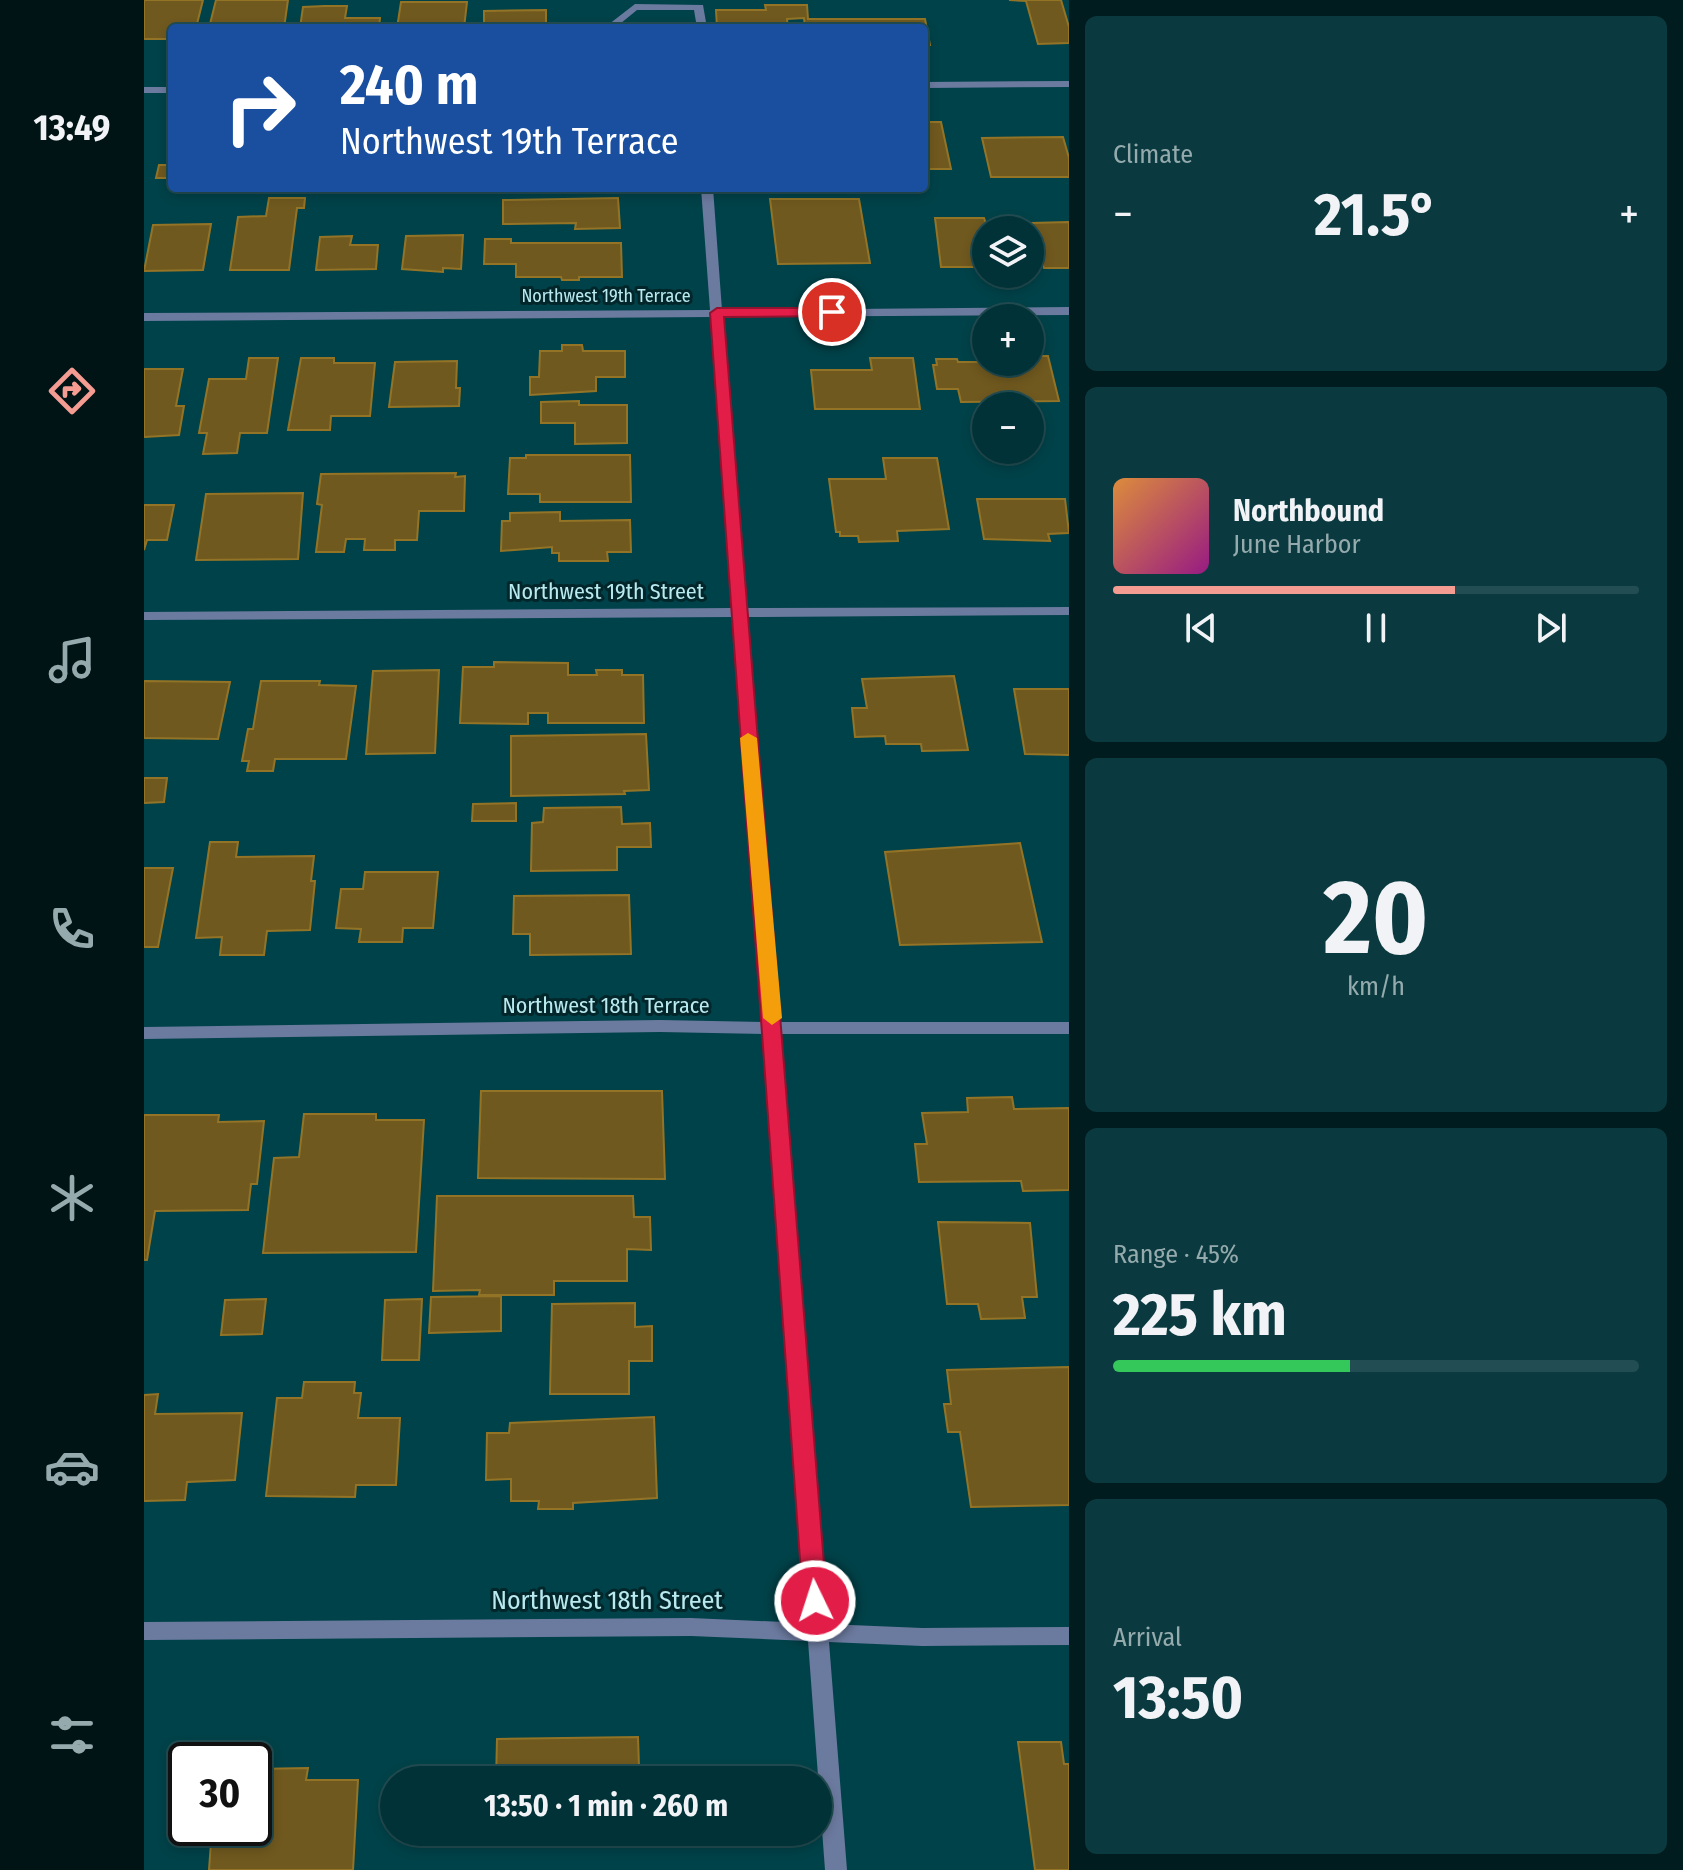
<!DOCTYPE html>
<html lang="en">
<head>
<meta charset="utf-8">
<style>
	:root { --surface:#003237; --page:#0a3a3f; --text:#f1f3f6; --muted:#95aaad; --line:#224d52; --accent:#f59c92 }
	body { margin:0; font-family:"Fira Sans Condensed",sans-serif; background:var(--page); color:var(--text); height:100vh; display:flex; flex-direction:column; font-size:30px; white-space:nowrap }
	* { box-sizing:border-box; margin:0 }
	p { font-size:26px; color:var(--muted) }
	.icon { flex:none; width:44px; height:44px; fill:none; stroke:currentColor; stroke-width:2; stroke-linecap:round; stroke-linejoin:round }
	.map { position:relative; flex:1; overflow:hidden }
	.drawer { display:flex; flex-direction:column; gap:16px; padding:16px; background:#001c1e; width:614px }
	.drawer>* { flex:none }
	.guide { position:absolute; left:24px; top:24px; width:760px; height:168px; border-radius:8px; box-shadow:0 4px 12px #0003,0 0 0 2px var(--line); background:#1a4fa0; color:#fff; overflow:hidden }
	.controls { position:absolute; left:828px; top:216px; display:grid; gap:16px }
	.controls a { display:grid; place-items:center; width:72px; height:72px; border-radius:50%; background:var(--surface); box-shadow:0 4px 12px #0003,0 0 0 2px var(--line); font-size:40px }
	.speed { position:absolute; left:24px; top:1742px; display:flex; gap:16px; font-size:40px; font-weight:700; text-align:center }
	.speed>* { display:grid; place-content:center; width:104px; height:104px; border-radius:50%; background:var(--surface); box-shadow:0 4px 12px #0003,0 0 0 2px var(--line); line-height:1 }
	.speed .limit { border:4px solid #111; border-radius:12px; background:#fff; color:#111 }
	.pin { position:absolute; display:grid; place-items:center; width:68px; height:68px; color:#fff; margin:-34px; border:4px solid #fff; border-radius:50%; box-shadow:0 2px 8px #0007 }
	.me { position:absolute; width:88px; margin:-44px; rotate:356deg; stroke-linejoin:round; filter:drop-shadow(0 0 6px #0008) }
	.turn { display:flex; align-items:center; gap:28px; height:168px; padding:0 40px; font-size:36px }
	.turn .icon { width:104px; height:104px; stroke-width:2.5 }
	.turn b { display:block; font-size:56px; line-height:68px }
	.big { font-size:60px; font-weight:700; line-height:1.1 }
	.drawer .card { flex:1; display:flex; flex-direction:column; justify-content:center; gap:12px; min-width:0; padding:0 28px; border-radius:12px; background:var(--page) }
	.drawer .dial { align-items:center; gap:0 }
	.dial b { font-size:104px; line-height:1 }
	.song { display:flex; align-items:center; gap:24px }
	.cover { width:96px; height:96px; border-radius:12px; background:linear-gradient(135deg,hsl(30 70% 55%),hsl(310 70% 35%)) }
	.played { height:8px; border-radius:4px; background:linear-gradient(90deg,var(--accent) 65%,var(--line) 65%) }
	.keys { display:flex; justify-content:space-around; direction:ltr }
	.heat { display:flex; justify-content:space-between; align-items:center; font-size:44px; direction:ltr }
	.charge { height:12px; border-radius:6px; background:linear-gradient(90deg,#34c759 45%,var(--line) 0) }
	.trip { position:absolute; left:236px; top:1766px; width:452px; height:80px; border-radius:40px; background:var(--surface); box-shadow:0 4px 12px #0003,0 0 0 2px var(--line); font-weight:700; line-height:80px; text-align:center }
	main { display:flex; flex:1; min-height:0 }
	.tab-bar { display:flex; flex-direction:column; width:144px; justify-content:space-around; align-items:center; background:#001416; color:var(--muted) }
	.tab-bar .icon { width:56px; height:56px }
	.tab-bar .current { color:var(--accent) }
	.tab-bar b { font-size:36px; color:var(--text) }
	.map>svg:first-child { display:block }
	.building { fill:#70591f; stroke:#937427; stroke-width:2 }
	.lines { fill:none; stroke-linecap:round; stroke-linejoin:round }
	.lane { fill:#6b7a9f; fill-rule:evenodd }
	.street { fill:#6b7a9f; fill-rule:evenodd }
	.route { fill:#e11d48; stroke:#92132f; stroke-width:2 }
	.slow { fill:#f59e0b }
	.labels { text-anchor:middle; stroke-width:6; stroke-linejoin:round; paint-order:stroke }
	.far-street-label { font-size:18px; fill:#b9eaf0; stroke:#02262a }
	.street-label { font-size:22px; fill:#b9eaf0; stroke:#02262a }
	.near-street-label { font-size:26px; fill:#b9eaf0; stroke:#02262a }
</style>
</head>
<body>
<main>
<nav class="tab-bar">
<b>13:49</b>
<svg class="icon current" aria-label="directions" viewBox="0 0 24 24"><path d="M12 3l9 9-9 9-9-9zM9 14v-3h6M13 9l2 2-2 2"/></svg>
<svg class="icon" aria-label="music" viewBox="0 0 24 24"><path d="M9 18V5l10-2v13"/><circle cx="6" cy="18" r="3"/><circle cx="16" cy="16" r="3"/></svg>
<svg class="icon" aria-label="phone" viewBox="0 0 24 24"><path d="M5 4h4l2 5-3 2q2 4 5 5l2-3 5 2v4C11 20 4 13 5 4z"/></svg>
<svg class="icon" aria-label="climate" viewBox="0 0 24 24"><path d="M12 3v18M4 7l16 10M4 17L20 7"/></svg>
<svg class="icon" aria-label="car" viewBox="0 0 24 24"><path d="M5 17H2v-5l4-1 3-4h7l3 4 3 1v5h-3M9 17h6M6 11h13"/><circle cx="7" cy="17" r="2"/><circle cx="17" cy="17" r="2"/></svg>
<svg class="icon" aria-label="filters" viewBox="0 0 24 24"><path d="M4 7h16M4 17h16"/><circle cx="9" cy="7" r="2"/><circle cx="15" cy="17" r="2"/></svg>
</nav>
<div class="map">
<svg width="925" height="1870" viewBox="0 0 925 1870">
	<rect width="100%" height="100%" fill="#004249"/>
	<path class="building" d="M0 0H59L52 28H28V39H0Z
		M72 0H144L140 28H65Z
		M865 0H917L925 27V43L894 44 882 1Z
		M257 2H323L320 28H253Z
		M621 5H663L664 19H781L786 45H780V28H661L660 18 643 19 644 28H573L572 10H622Z
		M181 6H203L201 18H236L235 28H156L159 7Z
		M402 10V28H340V11Z
		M780 122H797L807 169H780Z
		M919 137 925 158V177H847L838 138Z
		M28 141V178H12L15 165H23Z
		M184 188H253L252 193H183Z
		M359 188H396V192L358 193Z
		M125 198H161L160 208H153L145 270H86L94 217 122 216Z
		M474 198 476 228 431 229 432 223 359 224V200Z
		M626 199H715L726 263 634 264Z
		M791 218H840L844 230 842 267H797Z
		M925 222V268H900L887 223Z
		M67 224 59 270 0 271 9 225Z
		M319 235 317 269 299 268V272L258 269 262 236Z
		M208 236 206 245H234L232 269 172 270 176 237Z
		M341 239H367V243H477L478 277H435V280H418L417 277H372V264H340Z
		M418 345H438L439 351H481V377H452V391L386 395V377H395L396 351H418Z
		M886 356H904L915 401 817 402 814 389H793L789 365H793L792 359H813L814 362H886Z
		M105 358H134L123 433H96L93 453 59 454 63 433H55L65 379H102Z
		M157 358H190V363H231L226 416H187L186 430H144Z
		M726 358H769L776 409H671L667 370H728Z
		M313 361 312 388H316L315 406 245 407 251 362Z
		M0 369H39L32 406H40L35 435 0 437Z
		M435 401V405H483V443L431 444V423H397V402Z
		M382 455H486L487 502H396V494H364L366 458H382Z
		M739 458H793L805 529 753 531 754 541 715 542 714 536H696V532H692L685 479H742Z
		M312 473 311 477 321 476 320 511H275L273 540H251V550H220L221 539H202L200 552H172L178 505 173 504 177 474Z
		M159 493 154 559 52 560 62 494Z
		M833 499H921L925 533 904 534 906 541 840 539Z
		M0 505H30L23 540H3L0 550Z
		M416 512V521L486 520 487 552H463L464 561H415V553H408V547L357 551 358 521H366V513Z
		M350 662 424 663V675H453L452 670H478V675H499L500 723H404V713H384V724L316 723 319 667H350Z
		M295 670 291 753 222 754 229 671Z
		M810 676 824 750 778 751 777 744H742L741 736 711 737 708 708H723L718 679Z
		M0 681 86 682 74 739 0 738Z
		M117 681H176L175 685 212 686 202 759H131L129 771H103L105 761H98L104 729H109Z
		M870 689H925V755L881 754Z
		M502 734 505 790 480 791 481 794 367 796V736Z
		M0 778H23L20 802 0 803Z
		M372 803V821H328L329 804Z
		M477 807 478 824 506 823 507 847H473V870L387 871 388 823 399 822 400 808Z
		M66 842H94L92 857 170 856 167 881H171L166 930 123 931 120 955H76L78 937 52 938Z
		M876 843 898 942 756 945 741 852Z
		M0 868H29L14 947H0Z
		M221 872H294L289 928H259L258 942H215L217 929 192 928 197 889H219Z
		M485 895 487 954 386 955V934H369L370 896Z
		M337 1091H518L521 1179 334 1178Z
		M868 1097 870 1109 925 1108V1190L879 1191 877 1181 775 1182 771 1144H783L778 1113 824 1112 823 1098Z
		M160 1114H232V1120H280L272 1252 119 1253 130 1158 155 1157Z
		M0 1115H75L74 1122 120 1121 113 1184H107L104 1210 11 1211 3 1260H0Z
		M293 1196H489L490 1217H506L507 1250 483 1249V1281H410V1295H335L336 1290 289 1291Z
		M794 1222 886 1223 893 1297H878L881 1318 837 1319 834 1304H803Z
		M357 1296V1331L285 1333 287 1297Z
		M122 1299 118 1334 77 1335 81 1300Z
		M278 1299 275 1360H238L241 1300Z
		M491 1303V1327L508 1326V1361H485V1394H406L408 1304Z
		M925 1367V1505L827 1507 816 1432H804L800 1404H807L803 1370Z
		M160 1382H211L210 1393H217L214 1418H256L252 1485H212L211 1497 122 1496 133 1398H158Z
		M14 1394 11 1414 98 1413 91 1480 43 1482 41 1500 0 1501V1395Z
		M510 1417 513 1498 429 1503V1509H394L395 1501H367V1479L342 1480 343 1433H365L366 1423Z
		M494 1737 495 1767 507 1768V1780H352L353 1739Z
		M874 1742H917L920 1764H925V1870H891Z
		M164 1768 162 1780H214L209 1870H65L68 1828H110V1769Z
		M351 1832H508L509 1844 351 1846Z"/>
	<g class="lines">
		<path class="lane" d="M491 4 559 5 563 28H553L550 10H493L471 28H460Z"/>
		<path class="street" d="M925 81V87L780 88V82Z
			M0 87H28V93H0Z
			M557 188H569L578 310 925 307V315L579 317 602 608 925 607V615L603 617 635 1022H925V1034H636L683 1624 778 1628 925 1627V1645L778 1646 685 1642 703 1870H681L664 1641 547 1636 0 1640V1622L547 1618 663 1623 620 1034 516 1032 0 1039V1027L516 1020 619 1022 589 617 0 620V612L588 608 567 317 0 321V313L566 310Z"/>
	</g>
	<path class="route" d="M573 308H688L695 312 688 316 580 317 683 1601 679 1608 671 1611 663 1608 659 1601 566 313Z"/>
	<path class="slow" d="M604 733 613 738 638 1018 628 1025 619 1018 596 738Z"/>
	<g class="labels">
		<g class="far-street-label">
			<text x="462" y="302">Northwest 19th Terrace</text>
		</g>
		<g class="street-label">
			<text x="462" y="599">Northwest 19th Street</text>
			<text x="462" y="1013">Northwest 18th Terrace</text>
		</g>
		<g class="near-street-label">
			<text x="463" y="1609">Northwest 18th Street</text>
		</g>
	</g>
</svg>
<div class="controls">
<a><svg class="icon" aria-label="layers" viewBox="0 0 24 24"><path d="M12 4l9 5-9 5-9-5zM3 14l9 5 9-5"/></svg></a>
<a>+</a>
<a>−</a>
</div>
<div class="speed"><div class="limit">30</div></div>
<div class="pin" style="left:688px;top:312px;background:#d93025"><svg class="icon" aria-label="arrive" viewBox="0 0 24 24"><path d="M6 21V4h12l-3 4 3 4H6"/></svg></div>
<svg class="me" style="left:671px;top:1601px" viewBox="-20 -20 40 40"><circle r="17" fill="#e11d48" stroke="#fff" stroke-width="3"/><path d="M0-11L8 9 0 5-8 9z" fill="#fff"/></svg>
<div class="trip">13:50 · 1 min · 260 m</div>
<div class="guide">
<div class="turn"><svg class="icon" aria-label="right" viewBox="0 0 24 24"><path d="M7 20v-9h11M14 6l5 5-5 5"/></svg><div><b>240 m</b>Northwest 19th Terrace</div></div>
</div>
</div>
<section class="drawer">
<div class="card"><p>Climate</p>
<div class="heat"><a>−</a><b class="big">21.5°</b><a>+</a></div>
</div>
<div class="card">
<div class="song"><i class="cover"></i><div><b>Northbound</b><p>June Harbor</p></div></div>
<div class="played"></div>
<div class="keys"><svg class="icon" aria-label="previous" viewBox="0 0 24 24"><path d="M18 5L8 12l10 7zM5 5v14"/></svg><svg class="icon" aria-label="pause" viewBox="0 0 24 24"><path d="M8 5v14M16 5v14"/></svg><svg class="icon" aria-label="next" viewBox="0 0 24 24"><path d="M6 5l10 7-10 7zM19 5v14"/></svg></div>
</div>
<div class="card dial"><b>20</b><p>km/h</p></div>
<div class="card"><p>Range · 45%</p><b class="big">225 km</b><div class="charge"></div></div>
<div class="card"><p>Arrival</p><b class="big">13:50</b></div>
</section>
</main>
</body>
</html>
